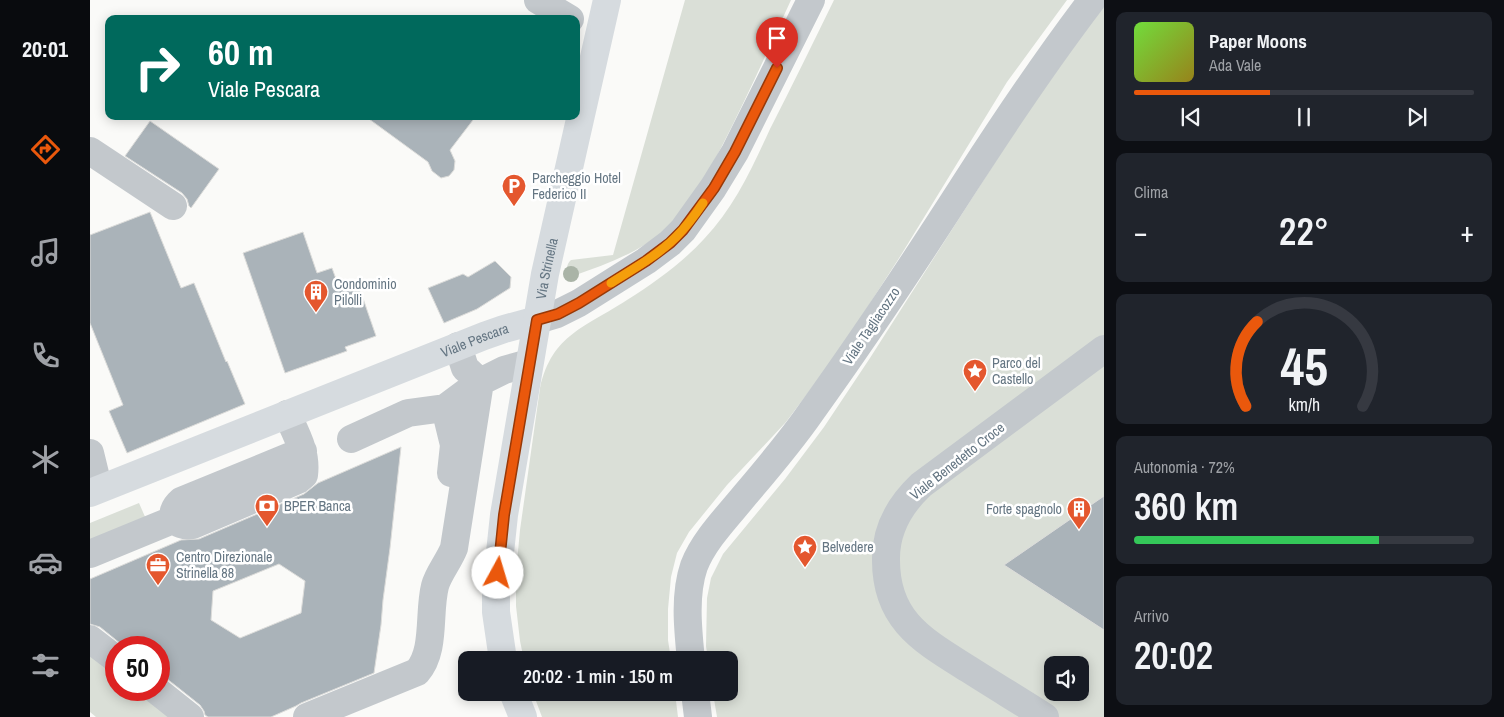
<!DOCTYPE html>
<html lang="it">
<head>
<meta charset="utf-8">
<style>
	:root { --surface:#171b24; --page:#20242c; --text:#f1f3f6; --muted:#9ea1a6; --line:#363941; --accent:#ea580c }
	body { margin:0; font-family:"Archivo Narrow",sans-serif; background:var(--page); color:var(--text); height:100vh; display:flex; flex-direction:column; font-size:19px; white-space:nowrap }
	* { box-sizing:border-box; margin:0 }
	p { font-size:16px; color:var(--muted) }
	.icon { flex:none; width:28px; height:28px; fill:none; stroke:currentColor; stroke-width:2; stroke-linecap:round; stroke-linejoin:round }
	.map { position:relative; flex:1; overflow:hidden }
	.drawer { display:flex; flex-direction:column; gap:12px; padding:12px; background:#0d0f14; width:400px }
	.drawer>* { flex:none }
	.banner { position:absolute; left:15px; top:15px; width:475px; height:105px; border-radius:10px; box-shadow:0 2px 12px #0003; background:#00695c; color:#fff; overflow:hidden }
	.controls { position:absolute; left:954px; top:656px; display:grid; gap:10px }
	.controls a { display:grid; place-items:center; width:45px; height:45px; border-radius:10px; background:var(--surface); box-shadow:0 2px 12px #0003; font-size:25px }
	.speed { position:absolute; left:15px; top:636px; display:flex; gap:10px; font-size:25px; font-weight:700; text-align:center }
	.speed>* { display:grid; place-content:center; width:65px; height:65px; border-radius:50%; background:var(--surface); box-shadow:0 2px 12px #0003; line-height:1 }
	.speed .limit { border:8px solid #d22; background:#fff; color:#111 }
	.pin { position:absolute; display:grid; place-items:center; width:42px; height:42px; color:#fff; margin:-51px -21px; border-radius:50% 50% 50% 0; rotate:-45deg; box-shadow:0 0 5px #0007 }
	.pin .icon { rotate:45deg }
	.me { position:absolute; width:55px; margin:-28px; rotate:6deg; stroke-linejoin:round; filter:drop-shadow(0 0 4px #0008) }
	.turn { display:flex; align-items:center; gap:18px; height:105px; padding:0 20px; font-size:22px }
	.turn .icon { width:65px; height:65px; stroke-width:2.5 }
	.turn b { display:block; font-size:35px; line-height:42px }
	.big { font-size:38px; font-weight:600; line-height:1.1 }
	.drawer .tile { flex:1; display:flex; flex-direction:column; justify-content:center; gap:8px; min-width:0; padding:0 18px; border-radius:10px; background:var(--page) }
	.drawer .dial { align-items:center; gap:0 }
	.dial svg { height:130px; overflow:visible; fill:none; stroke:var(--line); stroke-width:7; stroke-linecap:round; text-anchor:middle }
	.dial text { fill:var(--text); stroke:none }
	.song { display:flex; align-items:center; gap:15px }
	.cover { width:60px; height:60px; border-radius:8px; background:linear-gradient(135deg,hsl(100 70% 55%),hsl(50 70% 35%)) }
	.played { height:5px; border-radius:2px; background:linear-gradient(90deg,var(--accent) 40%,var(--line) 40%) }
	.keys { display:flex; justify-content:space-around; direction:ltr }
	.heat { display:flex; justify-content:space-between; align-items:center; font-size:28px; direction:ltr }
	.charge { height:8px; border-radius:4px; background:linear-gradient(90deg,#34c759 72%,var(--line) 0) }
	.trip { position:absolute; left:368px; top:651px; width:280px; height:50px; border-radius:10px; background:var(--surface); box-shadow:0 2px 12px #0003; font-weight:600; line-height:50px; text-align:center }
	main { display:flex; flex:1; min-height:0 }
	.menu { display:flex; flex-direction:column; width:90px; justify-content:space-around; align-items:center; background:#090b0e; color:var(--muted) }
	.menu .icon { width:35px; height:35px }
	.menu .on { color:var(--accent) }
	.menu b { font-size:22px; color:var(--text) }
	.map>svg:first-child { display:block }
	.green { fill:#dadfd7; fill-rule:evenodd }
	.building { fill:#aab3b9; stroke:#dcdcda; fill-rule:evenodd }
	.lines { fill:none; stroke-linecap:round; stroke-linejoin:round }
	.minor { stroke:#c3c8cc; stroke-width:28 }
	.major { stroke:#d6dbdf; stroke-width:28 }
	.tree { fill:#aab4a7 }
	.route-casing { stroke:#983908; stroke-width:12 }
	.route { stroke:#ea580c; stroke-width:9 }
	.slow { stroke:#f59e0b; stroke-width:9 }
	.labels { text-anchor:middle; stroke-width:5; stroke-linejoin:round; paint-order:stroke }
	.poi-label { font-size:14px; fill:#657683; stroke:#fff; text-anchor:start }
	.street-label { font-size:14px; fill:#657683; stroke:#fff }
</style>
</head>
<body>
<main>
<nav class="menu">
<b>20:01</b>
<svg class="icon on" aria-label="directions" viewBox="0 0 24 24"><path d="M12 3l9 9-9 9-9-9zM9 14v-3h6M13 9l2 2-2 2"/></svg>
<svg class="icon" aria-label="music" viewBox="0 0 24 24"><path d="M9 18V5l10-2v13"/><circle cx="6" cy="18" r="3"/><circle cx="16" cy="16" r="3"/></svg>
<svg class="icon" aria-label="phone" viewBox="0 0 24 24"><path d="M5 4h4l2 5-3 2q2 4 5 5l2-3 5 2v4C11 20 4 13 5 4z"/></svg>
<svg class="icon" aria-label="climate" viewBox="0 0 24 24"><path d="M12 3v18M4 7l16 10M4 17L20 7"/></svg>
<svg class="icon" aria-label="car" viewBox="0 0 24 24"><path d="M5 17H2v-5l4-1 3-4h7l3 4 3 1v5h-3M9 17h6M6 11h13"/><circle cx="7" cy="17" r="2"/><circle cx="17" cy="17" r="2"/></svg>
<svg class="icon" aria-label="filters" viewBox="0 0 24 24"><path d="M4 7h16M4 17h16"/><circle cx="9" cy="7" r="2"/><circle cx="15" cy="17" r="2"/></svg>
</nav>
<div class="map">
<svg width="1014" height="717" viewBox="0 0 1014 717">
	<rect width="100%" height="100%" fill="#fafaf8"/>
	<path class="green" d="M595 0H701C679 48 657 97 633 144 617 174 600 208 574 231 548 253 514 265 483 276H479C475 271 477 263 481 260L523 255Z
		M744 0H977L917 82 811 255 750 350 696 422 637 485 599 532 587 553 581 577 578 609V640L581 660H434L430 641 426 606V573L430 530 450 388C462 334 496 327 537 300 564 283 592 263 614 239 644 208 662 168 680 129 702 86 723 43 744 0Z
		M1014 7V496L916 564V566L1014 630V717H627L623 693 639 692V660H618L616 646 617 598 621 578 633 554 695 479 734 427 780 358 930 123 1002 21ZM962 665H990V692H962Z
		M49 503 56 519 0 542V523Z
		M0 655 26 675V690H46L82 717H6L0 712Z
		M443 693H585L588 717H452Z"/>
	<path class="building" d="M275 116H386L360 150 365 161 364 170 359 176 351 178 342 171 338 162Z
		M60 121 129 169 101 208 99 206 97 199 92 193 35 156Z
		M60 212 91 288 104 283 136 362 137 361 155 404 37 453 19 411 33 405 0 323V235Z
		M213 232 227 273 242 268 250 290 268 284 286 336 255 347 257 351 195 373 153 253Z
		M405 261 421 277 420 288 387 309 354 323 338 288 373 274 378 277Z
		M311 447 300 548 293 600 291 625 284 673 211 703 206 706 181 717H118L115 715 114 711 110 705 76 678 69 675V648H36L10 627 0 624V579L91 540 109 539 214 494 228 483ZM189 564 215 581 211 613 150 638 121 620 123 591Z
		M1014 496V630L914 565Z"/>
	<g class="lines">
		<path class="minor" d="M448 0 480 19
			M0 151 83 206
			M447 320 467 314 489 303 556 261 580 243 593 230 623 188 645 152 721 0
			M355 408 364 445 361 473
			M197 414C206 434 217 452 214 475L208 480 103 525C85 528 76 514 91 501L213 451
			M261 439 318 413 355 408 390 382 414 370 439 363
			M0 453 8 486
			M0 554 85 519
			M0 639 26 659
			M601 660C598 630 594 595 604 566 614 540 638 516 655 495 678 468 701 441 721 412 775 337 826 260 876 182 916 120 957 59 1002 0
			M66 690 100 717
			M605 692 608 717
			M217 717 327 672C346 651 338 613 345 586 348 574 359 561 364 548L390 382 375 368 368 346
			M955 717C930 701 905 686 880 670 834 641 795 621 796 558 796 529 811 504 831 485L1014 349"/>
		<g class="major">
			<path id="s1" d="M0 493 394 336 414 329 447 320"/>
			<path id="s2" d="M413 660 406 612V590L414 515 455 274 517 0"/>
			<path d="M423 692 433 717"/>
		</g>
	</g>
	<circle class="tree" cx="481" cy="274" r="8"/>
	<g class="lines">
		<defs>
			<path id="route" d="M408 573 414 515 447 320 468 314 489 303 556 261 580 243 593 230 624 188 645 152 687 68"/>
		</defs>
		<use href="#route" class="route-casing"/>
		<use href="#route" class="route"/>
		<path class="slow" d="M521 283C543 269 567 256 586 237 596 227 605 215 613 203"/>
	</g>
	<defs>
		<symbol id="parking-pin" viewBox="-11 -11 22 30"><path d="M0 17L-7.5 6A9.5 9.5 0 1 1 7.5 6Z" fill="#e4572e" stroke="#fff"/><path d="M-3.5-5.5H1a3.5 3.5 0 0 1 0 7H-1V5.5H-3.5ZM-1-3.4V-.6H.8a1.4 1.4 0 0 0 0-2.8Z" fill="#fff"/></symbol>
		<symbol id="building-pin" viewBox="-11 -11 22 30"><path d="M0 17L-7.5 6A9.5 9.5 0 1 1 7.5 6Z" fill="#e4572e" stroke="#fff"/><path d="M-4-6H4V6H1V3H-1V6H-4ZM-2.5-4.3h1.7v1.8h-1.7ZM.8-4.3h1.7v1.8H.8ZM-2.5-1h1.7V.8h-1.7ZM.8-1h1.7V.8H.8Z" fill="#fff"/></symbol>
		<symbol id="sight-pin" viewBox="-11 -11 22 30"><path d="M0 17L-7.5 6A9.5 9.5 0 1 1 7.5 6Z" fill="#e4572e" stroke="#fff"/><path d="M0-6L1.8-2.2L6-1.7L2.9 1.2L3.7 5.4L0 3.3L-3.7 5.4L-2.9 1.2L-6-1.7L-1.8-2.2Z" fill="#fff"/></symbol>
		<symbol id="bank-pin" viewBox="-11 -11 22 30"><path d="M0 17L-7.5 6A9.5 9.5 0 1 1 7.5 6Z" fill="#e4572e" stroke="#fff"/><path d="M-6-4H6V4H-6ZM0-2.3a2.3 2.3 0 1 0 0 4.6a2.3 2.3 0 1 0 0-4.6Z" fill="#fff"/></symbol>
		<symbol id="office-pin" viewBox="-11 -11 22 30"><path d="M0 17L-7.5 6A9.5 9.5 0 1 1 7.5 6Z" fill="#e4572e" stroke="#fff"/><path d="M-6-3h4V-5.5h4V-3h4V5H-6ZM-1-4.5V-3h2v-1.5ZM-6 0V1H6V0Z" fill="#fff"/></symbol>
	</defs>
	<g fill-rule="evenodd">
		<use href="#parking-pin" x="410" y="172" width="28" height="38"/>
		<use href="#building-pin" x="212" y="278" width="28" height="38"/>
		<use href="#sight-pin" x="871" y="357" width="28" height="38"/>
		<use href="#bank-pin" x="163" y="492" width="28" height="38"/>
		<use href="#building-pin" x="975" y="495" width="28" height="38"/>
		<use href="#sight-pin" x="701" y="533" width="28" height="38"/>
		<use href="#office-pin" x="54" y="551" width="28" height="38"/>
	</g>
	<g class="labels">
		<g class="poi-label">
			<text x="442" y="183">Parcheggio Hotel<tspan x="442" dy="16">Federico II</tspan></text>
			<text x="244" y="289">Condominio<tspan x="244" dy="16">Pilolli</tspan></text>
			<text x="902" y="368">Parco del<tspan x="902" dy="16">Castello</tspan></text>
			<text x="194" y="511">BPER Banca</text>
			<text x="972" y="514" text-anchor="end">Forte spagnolo</text>
			<text x="732" y="552">Belvedere</text>
			<text x="86" y="562">Centro Direzionale<tspan x="86" dy="16">Strinella 88</tspan></text>
		</g>
		<g class="street-label">
			<text dy="5" stroke="none"><textPath href="#s2" startOffset="396">Via Strinella</textPath></text>
			<text transform="translate(781 326) rotate(-56)" y="5">Viale Tagliacozzo</text>
			<text dy="5" stroke="none"><textPath href="#s1" startOffset="414">Viale Pescara</textPath></text>
			<text transform="translate(867 461) rotate(-38)" y="5">Viale Benedetto Croce</text>
		</g>
	</g>
</svg>
<div class="controls">
<a><svg class="icon" aria-label="sound" viewBox="0 0 24 24"><path d="M4 9h4l5-4v14l-5-4H4zM17 9q2 3 0 6"/></svg></a>
</div>
<div class="speed"><div class="limit">50</div></div>
<div class="pin" style="left:687px;top:68px;background:#d93025"><svg class="icon" aria-label="arrive" viewBox="0 0 24 24"><path d="M6 21V4h12l-3 4 3 4H6"/></svg></div>
<svg class="me" style="left:408px;top:573px" viewBox="-20 -20 40 40"><circle r="19" fill="#fff"/><path d="M0-13L10 11 0 6-10 11z" fill="#ea580c"/></svg>
<div class="trip">20:02 · 1 min · 150 m</div>
<div class="banner">
<div class="turn"><svg class="icon" aria-label="right" viewBox="0 0 24 24"><path d="M7 20v-9h11M14 6l5 5-5 5"/></svg><div><b>60 m</b>Viale Pescara</div></div>
</div>
</div>
<section class="drawer">
<div class="tile">
<div class="song"><i class="cover"></i><div><b>Paper Moons</b><p>Ada Vale</p></div></div>
<div class="played"></div>
<div class="keys"><svg class="icon" aria-label="previous" viewBox="0 0 24 24"><path d="M18 5L8 12l10 7zM5 5v14"/></svg><svg class="icon" aria-label="pause" viewBox="0 0 24 24"><path d="M8 5v14M16 5v14"/></svg><svg class="icon" aria-label="next" viewBox="0 0 24 24"><path d="M6 5l10 7-10 7zM19 5v14"/></svg></div>
</div>
<div class="tile"><p>Clima</p>
<div class="heat"><a>−</a><b class="big">22°</b><a>+</a></div>
</div>
<div class="tile dial"><svg viewBox="0 0 100 80">
<path d="M14 69A42 42 0 1 1 86 69"/>
<path d="M14 69A42 42 0 0 1 21 17" stroke="#ea580c"/>
<text x="50" y="56" font-size="32" font-weight="700">45</text>
<text x="50" y="72" font-size="11">km/h</text>
</svg></div>
<div class="tile"><p>Autonomia · 72%</p><b class="big">360 km</b><div class="charge"></div></div>
<div class="tile"><p>Arrivo</p><b class="big">20:02</b></div>
</section>
</main>
</body>
</html>
